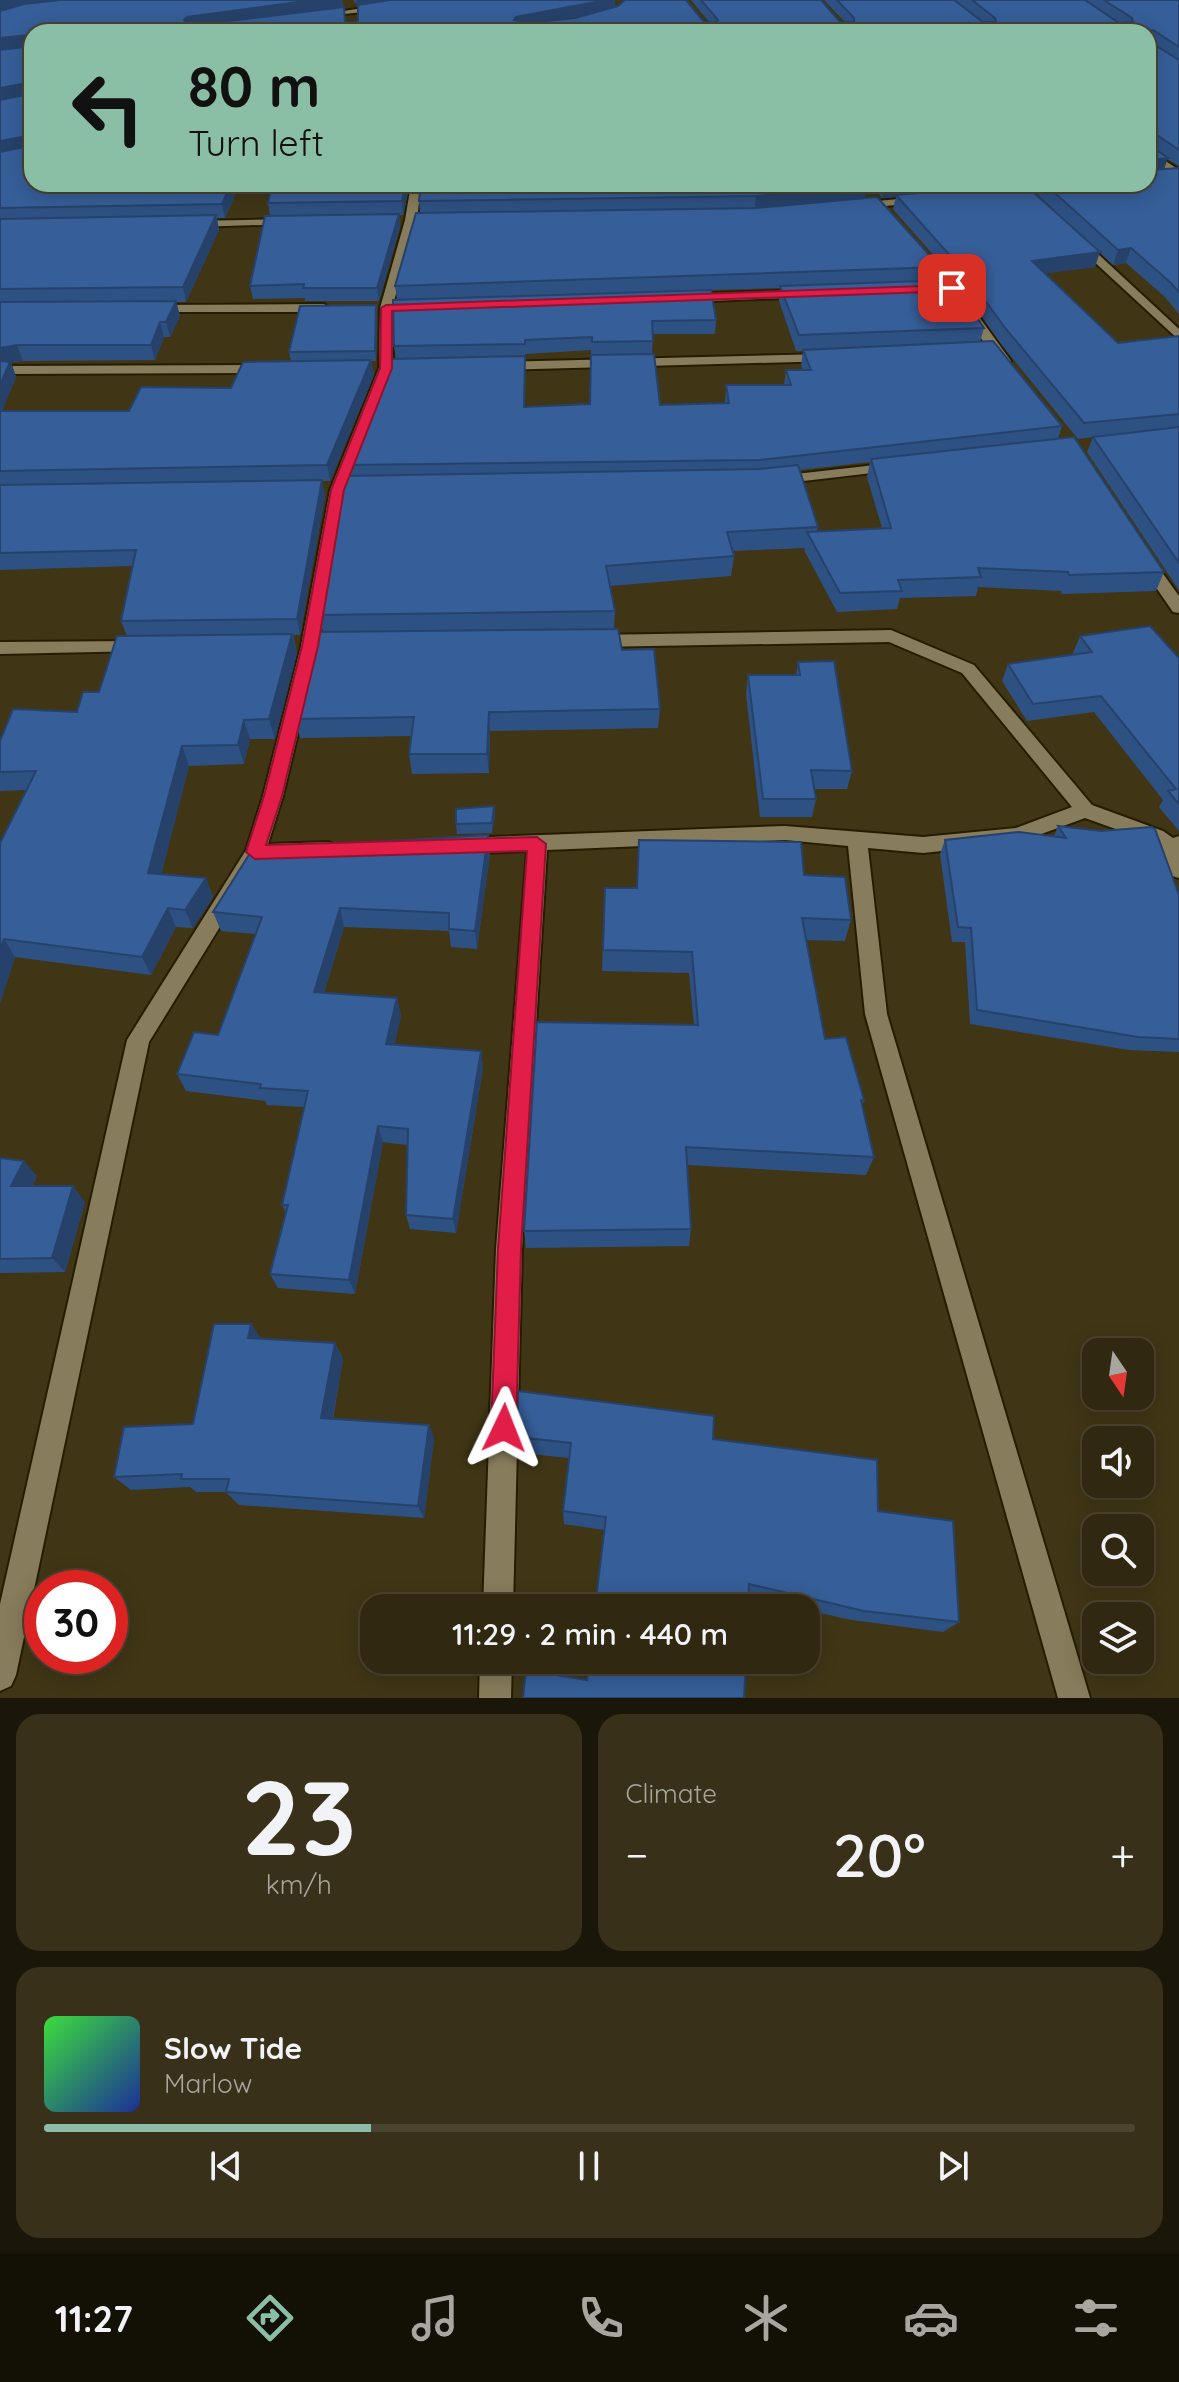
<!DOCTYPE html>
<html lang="en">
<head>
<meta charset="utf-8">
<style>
	:root { --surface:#302810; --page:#383019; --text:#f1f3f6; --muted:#a8a69f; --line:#4b4430; --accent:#8abfa5 }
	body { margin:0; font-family:Quicksand,sans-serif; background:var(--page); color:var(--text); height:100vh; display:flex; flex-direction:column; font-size:30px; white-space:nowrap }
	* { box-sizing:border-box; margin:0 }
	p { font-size:26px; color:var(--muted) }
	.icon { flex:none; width:44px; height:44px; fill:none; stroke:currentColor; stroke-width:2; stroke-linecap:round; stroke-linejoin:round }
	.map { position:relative; height:1698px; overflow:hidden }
	.sheet { display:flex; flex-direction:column; gap:16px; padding:16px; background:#1a1609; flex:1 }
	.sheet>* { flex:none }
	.top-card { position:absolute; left:24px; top:24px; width:1132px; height:168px; border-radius:24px; box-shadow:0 4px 20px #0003,0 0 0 2px var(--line); background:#8abfa5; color:#111; overflow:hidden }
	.needle { width:52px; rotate:167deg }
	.tools { position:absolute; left:1082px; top:1338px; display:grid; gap:16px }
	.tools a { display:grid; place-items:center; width:72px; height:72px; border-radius:16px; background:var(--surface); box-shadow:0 4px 20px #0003,0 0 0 2px var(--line); font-size:40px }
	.speed { position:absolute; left:24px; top:1570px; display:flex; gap:16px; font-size:40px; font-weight:700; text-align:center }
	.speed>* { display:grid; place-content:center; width:104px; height:104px; border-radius:50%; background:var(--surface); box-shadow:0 4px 20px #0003,0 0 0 2px var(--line); line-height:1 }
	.speed .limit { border:12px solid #d22; background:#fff; color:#111 }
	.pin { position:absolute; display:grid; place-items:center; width:68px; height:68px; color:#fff; margin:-34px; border-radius:16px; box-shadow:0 4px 12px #0006 }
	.me { position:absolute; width:88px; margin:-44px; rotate:2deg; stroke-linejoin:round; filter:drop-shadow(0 0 6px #0008) }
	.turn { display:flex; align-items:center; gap:28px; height:168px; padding:0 32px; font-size:36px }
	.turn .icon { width:104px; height:104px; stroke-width:2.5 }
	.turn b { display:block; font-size:56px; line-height:68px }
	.big { font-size:60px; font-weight:600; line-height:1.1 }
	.sheet .tile { flex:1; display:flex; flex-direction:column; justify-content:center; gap:12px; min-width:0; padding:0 28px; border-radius:24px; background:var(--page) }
	.sheet .dial { align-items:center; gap:0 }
	.dial b { font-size:104px; line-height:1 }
	.song { display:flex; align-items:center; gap:24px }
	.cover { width:96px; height:96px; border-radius:12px; background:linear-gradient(135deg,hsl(120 70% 55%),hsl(230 70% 35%)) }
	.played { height:8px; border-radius:4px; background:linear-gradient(90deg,var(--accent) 30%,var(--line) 30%) }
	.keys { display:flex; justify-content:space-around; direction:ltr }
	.heat { display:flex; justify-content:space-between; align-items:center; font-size:44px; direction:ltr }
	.sheet .tiles { flex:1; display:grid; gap:16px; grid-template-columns:1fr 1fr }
	.tile:last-child { grid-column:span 2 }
	.trip { position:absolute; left:360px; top:1594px; width:460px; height:80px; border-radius:24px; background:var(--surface); box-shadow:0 4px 20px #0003,0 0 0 2px var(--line); font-weight:600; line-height:80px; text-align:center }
	.menu { display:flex; height:128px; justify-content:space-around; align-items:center; background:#131006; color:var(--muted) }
	.menu .icon { width:56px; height:56px }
	.menu .active { color:var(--accent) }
	.menu b { font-size:36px; color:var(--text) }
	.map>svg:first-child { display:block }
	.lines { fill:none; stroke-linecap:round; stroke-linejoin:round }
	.minor-casing { stroke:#261d00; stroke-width:4 }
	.minor { fill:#877c5b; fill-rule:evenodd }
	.wall { fill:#2e5183; fill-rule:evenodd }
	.shaded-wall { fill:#26426a }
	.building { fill:#365e98; stroke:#26426a; stroke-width:2 }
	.route { fill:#e11d48; stroke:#92132f; stroke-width:2 }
</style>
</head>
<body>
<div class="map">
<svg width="1179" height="1698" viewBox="0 0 1179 1698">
	<rect width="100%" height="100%" fill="#403616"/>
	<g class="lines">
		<defs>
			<path id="minor" d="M384 5 387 9 320 17 316 15Z
				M1148 149 1179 170V178L1148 157Z
				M411 184H421L417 220 392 308 393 368 344 490 319 646 283 796 268 844 329 842 336 845 339 850 336 855 329 858 261 860 149 1042 16 1675 11 1686 0 1691V1604L127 1040 246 850 263 796 301 646 330 490 379 368 380 308 405 220Z
				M1049 184H1092L1087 187 1003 194 998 191 1003 188Z
				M920 197 925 200 924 202 856 209 851 206 856 203Z
				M289 219 293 220V224L193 227 187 224 193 221Z
				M1076 241H1084L1179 329V340L1076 245Z
				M916 252H924L956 285 1011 361 1009 364H999L948 291 916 256Z
				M804 290 810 294 808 297 688 302 682 298 688 294Z
				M152 305 324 304 330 308 324 312H148L146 309Z
				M827 354 832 355V361L499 370 492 366 499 362Z
				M0 366 267 365 274 369 267 373 0 374Z
				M893 463 900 467 898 470 778 484 771 480 778 476Z
				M1145 555 1151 557 1179 596V613L1173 612 1137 560Z
				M891 630 974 665 1092 805 1163 831 1173 838 1179 836V878L1172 876 1162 851 1149 841 1085 818 1017 843 923 853 868 848 887 1014 1090 1698H1058L865 1014 848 846 785 840 547 850 522 1249 513 1608H483L496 1249 527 851 461 854 454 851 451 846 454 841 461 838 785 826 923 837 1016 828 1072 807 962 673 889 642 594 647 585 641 594 635Z
				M138 641 147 647 144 651 0 654V642Z
				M480 1660H512L511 1698H479Z"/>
		</defs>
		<use href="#minor" class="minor-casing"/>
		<use href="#minor" class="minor"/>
	</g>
	<path class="wall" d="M0 0H342L346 22 355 23 358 20V6L353 0H615V7L709 22 691 0H821L840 22H845L824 0H1179V166L1167 159 1164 169 1179 168V314L1165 297 1126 263 1113 265 1038 195 1041 184H1148V32H32L240 184 225 218H217L219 230 186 302H176L180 316 170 337H164L155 360 23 361 11 362 16 377 2 411H129L231 388 291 361 289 352 377 315 376 361H371L374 375 330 481H322L325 496 300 635H293L297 653 275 739H250L244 764 189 766 161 874 206 878 213 897 193 928 176 927 151 975 15 957 0 1003V843L26 790 0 791V741L77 712 99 692 127 636 121 621 132 566 0 570Z
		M272 184H410L403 215H399L400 227 379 301H305V298L253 299 250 286 270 216 268 203Z
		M421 184 865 198 940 267 937 280 984 328 980 342 1062 426 1058 439 1164 572 1156 591 1062 594 1061 591 978 587 976 596 900 598 897 609 837 612 804 550 805 548 732 551 734 556 731 576 610 586 615 611 614 629 622 650 660 709 658 728 490 731 489 773 412 774 409 754 411 736 300 738 295 719 323 632 319 615 351 476 349 465 396 359 394 346 397 300 395 286 420 213 419 201ZM780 288 779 301 796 351H803L801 365 803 370H786L784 385H726L725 403 660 405 652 354 653 334H715L716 320 711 290ZM591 350 590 404 525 407V354ZM870 462 867 477 882 528 817 531 818 527 799 470Z
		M871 184H1024L1095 267 1045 273 1118 343 1179 336V590L1087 452 1093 437 1078 439 1001 344 958 283 893 209 896 197 882 198Z
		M1080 636 1179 658V831L1159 807 1163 800 1094 712 1027 721 1002 681 1008 664 1074 655 1073 653Z
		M798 662 852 771 847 789H814L816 799 812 817H760L746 694 748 675H796Z
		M494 806 495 816 492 833 457 834 456 824Z
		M1058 826 1179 895V1052L1129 1050 970 1024 965 942H952L940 854 945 840 1054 836Z
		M303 853 490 854 477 949 451 947 449 931 344 927 324 993 397 998 401 1016 394 1045 481 1051 483 1068 456 1233 410 1229 406 1215 407 1145 383 1142 355 1294 278 1288 270 1274 286 1213 282 1205 304 1107 267 1105 265 1101 186 1091 177 1074 218 1035 256 934 221 931 213 912Z
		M804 875 851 920 845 941 806 940 825 1039 864 1100 862 1106 874 1157 866 1175 687 1165 691 1229 689 1246 526 1248 524 1231 694 1025 689 973 602 971 605 888H637Z
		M0 1158 37 1176 32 1186 85 1202 65 1272 0 1273Z
		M251 1324 261 1339 335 1343 343 1359 333 1419 429 1425 434 1439 424 1518 239 1505 226 1492H196L190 1487 131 1490 114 1477 193 1424Z
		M517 1437 713 1439 878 1511 959 1622 943 1632 852 1620 806 1610V1608H798L749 1597 604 1530 564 1524 563 1511 569 1458 520 1453Z"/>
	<path class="shaded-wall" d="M0 0H81L0 13Z
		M312 0H342L343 8 190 29 184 20 187 17Z
		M356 0H418L357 6Z
		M606 0H615V7L603 13 516 29 514 20 516 17Z
		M28 35 32 47 0 51V38Z
		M27 83 31 96 0 102V88Z
		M27 136 31 149 0 155V141Z
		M1168 158 1163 172 1148 174 1150 160Z
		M231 184H240L225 218 222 204Z
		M406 184H410L403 215 402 201Z
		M885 184H1012L1011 185 882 198Z
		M867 186 865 200 755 210 756 196Z
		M399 214 400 227 379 301 377 288Z
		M216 215 219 230 186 302 183 287Z
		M1131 248 1126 263 1113 265 1118 250Z
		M1100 252 1095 267 1028 276 1032 261Z
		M176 301 180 316 170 337 166 322Z
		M376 305 377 315 376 361 375 351Z
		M160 322 164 337 155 360 151 345Z
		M17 345 23 361 11 362 16 377 0 416V348Z
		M371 360 374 375 330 481 327 465Z
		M322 480 325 496 300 635 297 619Z
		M292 634 297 653 275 739 269 719Z
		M489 712 490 731 489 773 487 754Z
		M244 720 250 739 244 764 238 745Z
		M182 746 189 766 157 892 148 873Z
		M494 806 495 816 492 833V823Z
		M488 835 490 854 477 949 475 931Z
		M206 878 213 897 193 928 185 910Z
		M168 908 176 927 151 975 142 957Z
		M340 908 344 927 319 1009 314 992Z
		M4 939 15 957 0 1003V949Z
		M397 998 401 1016 391 1061 386 1044Z
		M481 1051 483 1068 456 1233 453 1219Z
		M378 1126 383 1142 355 1294 349 1280Z
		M24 1161 37 1176 24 1201 11 1186Z
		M73 1186 85 1202 65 1272 52 1258Z
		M251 1324 262 1341 248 1338Z
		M335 1343 343 1359 330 1432 321 1418Z
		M429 1425 434 1439 424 1518 418 1506Z"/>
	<path class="building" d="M60 0H313L187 17 184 20 187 23H212L344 7 345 22 355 23 358 20V5L390 0H606L516 17 514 20 529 23 575 18 618 6 625 0H686L704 22 715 23 718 20 701 0H821L840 22H854V18L837 0H954L983 22H996L995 18 972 0H1085L1119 23 1133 22 1132 18 1104 0H1179V47L1153 30 1149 31 1150 42 1179 60V150L1154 133 1150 134 1151 146 1168 158 1150 160 1151 170 1179 168V292L1171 283 1131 248 1118 250 1045 184H1148V32H32V184H231L222 204 0 208V152L30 146 31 139 27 136 0 141V100L30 94 31 86 27 83 0 88V50L30 46 31 38 28 35 0 38V11L24 4Z
		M272 184H406L402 201 268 203Z
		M421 184H866L867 186 756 196 419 201Z
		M1014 184H1024L1100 252 1032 261 1118 343 1179 336V414L1084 423 1006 329 962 269 896 195Z
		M877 197 940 267 395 286 416 213 756 208Z
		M399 214 377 288H303L304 284 250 286 265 216Z
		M216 215 183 287 0 289V219Z
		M951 280 984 328 799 335 780 286Z
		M711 290 716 320 652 321 653 341 592 342V337L525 340V344L394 346 393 300Z
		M176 301 166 322H160L151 345H17L0 348V302Z
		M376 305 375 351 289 352 300 306Z
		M993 341 1062 426 760 460 349 465 391 359 525 356 524 407 590 404 591 355 654 354 660 405 729 403 726 385H791L786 370H811L803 350Z
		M371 360 327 465 0 471V411H129L141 387 231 388 243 362Z
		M0 361 10 362 0 385Z
		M1179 427V563L1093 437Z
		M1074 437 1164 572 1069 575 1068 572 978 568 981 577 898 580 902 591 840 593 807 532 891 528 871 459Z
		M798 465 818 527 727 532 734 556 606 566 615 611 319 615 343 476 760 469Z
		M322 480 297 619 121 621 136 550 0 553V485Z
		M1150 626 1179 658V804L1168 791 1176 789 1101 696 1033 704 1008 664 1092 652 1080 636Z
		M618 629 622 650 654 649 660 709 489 712 487 754H409L414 717 295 719 316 632Z
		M292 634 269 719 244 720 238 745 182 746 148 873 206 878 185 910 168 908 142 957 4 939 0 949V843L36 771 0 772V741L13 709 77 712 83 692H99L117 636Z
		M834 661 852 771 811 770 816 799H763L748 675H800L798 662Z
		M494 806 492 823 456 824V809Z
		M1058 826 1101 831 1152 827 1155 829 1179 895V1039L1138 1037 977 1010 971 928 958 927 945 840 1019 832 1066 838Z
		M488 835 475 931 449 929V913L340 908 314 992 397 998 386 1044 481 1051 453 1219 406 1215 408 1129 378 1126 349 1280 270 1274 288 1205H282L308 1091 260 1088 261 1084 177 1074 194 1032 218 1035 262 917 213 912 252 850 303 853 305 848H356L357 843Z
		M639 840 801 842 804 875 845 877 851 920 802 918 825 1039 846 1037 864 1100H861L874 1157 686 1147 691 1229 524 1231 537 1022 698 1025 692 952 603 950 605 888H637Z
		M0 1158 24 1161 11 1186H73L52 1258 0 1259Z
		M214 1324H251L248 1338 335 1343 321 1418 429 1425 418 1506 226 1492 229 1479H181L182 1474 114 1477 124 1427 193 1424Z
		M518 1391 714 1416 713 1439 877 1460 878 1511 953 1521 959 1622 864 1611 749 1584 748 1608H595L606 1517 563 1511 571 1443 517 1437Z
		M589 1660H746L744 1698H523L526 1670 587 1680Z"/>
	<path class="route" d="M952 285 957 288 956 291 392 311V368L344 490 318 646 282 796 266 845 537 837 546 844 521 1249 516 1428 513 1437 504 1441 495 1437 491 1428 498 1249 527 851 255 859 246 852 264 796 302 646 331 490 380 368 381 308 386 305Z"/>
</svg>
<div class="tools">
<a><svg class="needle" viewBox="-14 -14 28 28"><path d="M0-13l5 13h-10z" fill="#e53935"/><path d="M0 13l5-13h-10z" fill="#a8a69f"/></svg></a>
<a><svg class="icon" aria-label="sound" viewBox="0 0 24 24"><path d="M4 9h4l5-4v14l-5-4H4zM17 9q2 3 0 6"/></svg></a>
<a><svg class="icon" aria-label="search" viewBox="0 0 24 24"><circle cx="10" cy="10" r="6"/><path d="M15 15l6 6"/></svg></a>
<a><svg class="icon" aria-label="layers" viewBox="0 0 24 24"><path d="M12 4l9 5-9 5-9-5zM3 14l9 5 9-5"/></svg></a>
</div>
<div class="speed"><div class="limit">30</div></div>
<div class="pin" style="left:952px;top:288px;background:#d93025"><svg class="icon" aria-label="arrive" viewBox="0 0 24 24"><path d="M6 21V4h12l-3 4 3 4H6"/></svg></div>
<svg class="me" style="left:504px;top:1428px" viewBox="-20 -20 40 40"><path d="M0-17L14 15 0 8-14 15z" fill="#e11d48" stroke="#fff" stroke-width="4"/></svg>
<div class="trip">11:29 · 2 min · 440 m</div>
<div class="top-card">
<div class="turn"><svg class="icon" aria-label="left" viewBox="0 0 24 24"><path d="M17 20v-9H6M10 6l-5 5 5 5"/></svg><div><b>80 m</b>Turn left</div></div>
</div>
</div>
<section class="sheet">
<div class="tiles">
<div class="tile dial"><b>23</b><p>km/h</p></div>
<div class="tile"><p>Climate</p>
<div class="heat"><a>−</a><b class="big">20°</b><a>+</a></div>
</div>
<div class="tile">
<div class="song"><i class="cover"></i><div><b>Slow Tide</b><p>Marlow</p></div></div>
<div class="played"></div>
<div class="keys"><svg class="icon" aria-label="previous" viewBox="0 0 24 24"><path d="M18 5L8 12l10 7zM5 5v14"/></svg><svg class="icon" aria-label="pause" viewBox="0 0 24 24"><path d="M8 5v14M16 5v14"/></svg><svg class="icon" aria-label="next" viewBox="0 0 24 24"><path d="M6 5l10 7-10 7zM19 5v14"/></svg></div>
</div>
</div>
</section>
<nav class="menu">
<b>11:27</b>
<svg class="icon active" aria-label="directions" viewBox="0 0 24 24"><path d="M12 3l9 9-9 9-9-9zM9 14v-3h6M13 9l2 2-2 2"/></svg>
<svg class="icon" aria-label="music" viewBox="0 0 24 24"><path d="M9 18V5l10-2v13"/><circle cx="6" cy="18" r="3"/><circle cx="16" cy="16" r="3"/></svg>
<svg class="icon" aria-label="phone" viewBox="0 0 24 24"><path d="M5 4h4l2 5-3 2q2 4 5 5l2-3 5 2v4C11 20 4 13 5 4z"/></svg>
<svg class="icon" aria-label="climate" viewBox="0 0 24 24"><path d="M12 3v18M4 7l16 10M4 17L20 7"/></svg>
<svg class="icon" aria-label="car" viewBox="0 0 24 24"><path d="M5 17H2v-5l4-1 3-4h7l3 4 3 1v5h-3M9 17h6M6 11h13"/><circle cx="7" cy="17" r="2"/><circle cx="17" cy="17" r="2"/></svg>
<svg class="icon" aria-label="filters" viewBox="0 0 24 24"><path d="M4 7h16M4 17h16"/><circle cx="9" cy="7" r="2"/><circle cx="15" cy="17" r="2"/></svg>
</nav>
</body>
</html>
